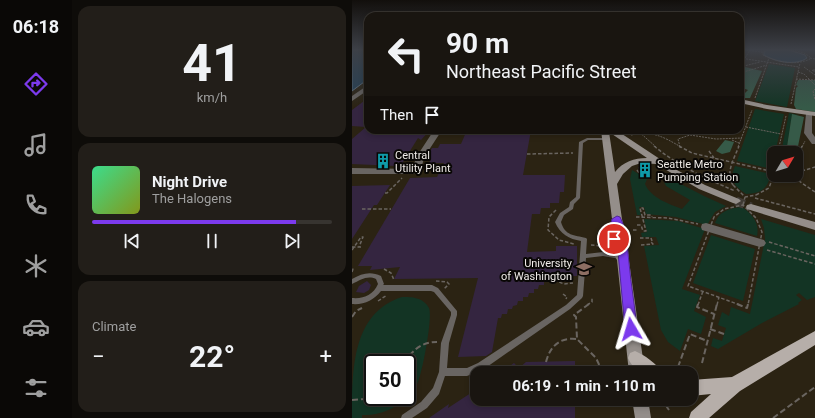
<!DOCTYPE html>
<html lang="en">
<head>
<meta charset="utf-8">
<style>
	:root { --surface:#191510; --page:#221e19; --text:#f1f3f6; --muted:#9f9f9f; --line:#373430; --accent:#7c3aed }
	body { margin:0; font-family:Roboto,sans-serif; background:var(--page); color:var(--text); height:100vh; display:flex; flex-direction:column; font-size:15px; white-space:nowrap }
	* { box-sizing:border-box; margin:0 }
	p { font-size:13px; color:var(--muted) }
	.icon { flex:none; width:22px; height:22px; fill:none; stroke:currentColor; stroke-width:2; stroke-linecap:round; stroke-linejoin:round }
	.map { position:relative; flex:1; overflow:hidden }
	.details { display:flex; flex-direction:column; gap:6px; padding:6px; background:#0e0c09; width:280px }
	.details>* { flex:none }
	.guide { position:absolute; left:12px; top:12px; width:380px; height:122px; border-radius:12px; box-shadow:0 2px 6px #0003,0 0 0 1px var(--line); background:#191510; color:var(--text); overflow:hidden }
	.needle { width:26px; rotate:52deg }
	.controls { position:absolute; left:415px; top:146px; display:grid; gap:8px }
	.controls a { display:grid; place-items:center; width:36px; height:36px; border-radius:8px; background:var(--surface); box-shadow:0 2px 6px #0003,0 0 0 1px var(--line); font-size:20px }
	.speed { position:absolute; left:12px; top:354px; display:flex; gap:8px; font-size:20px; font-weight:700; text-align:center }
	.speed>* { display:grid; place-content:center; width:52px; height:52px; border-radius:50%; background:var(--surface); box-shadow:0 2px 6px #0003,0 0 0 1px var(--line); line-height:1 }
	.speed .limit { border:2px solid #111; border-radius:6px; background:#fff; color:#111 }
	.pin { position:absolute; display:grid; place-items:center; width:34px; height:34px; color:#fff; margin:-17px; border:2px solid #fff; border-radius:50%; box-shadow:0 1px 4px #0007 }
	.me { position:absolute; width:44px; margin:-22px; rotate:353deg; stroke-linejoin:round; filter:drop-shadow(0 0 3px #0008) }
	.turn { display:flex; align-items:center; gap:14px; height:84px; padding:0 16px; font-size:18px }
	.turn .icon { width:52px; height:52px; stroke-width:2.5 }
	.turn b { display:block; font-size:28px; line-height:34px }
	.then { display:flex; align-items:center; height:38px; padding:0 16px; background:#0003; gap:8px; font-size:15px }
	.big { font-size:30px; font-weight:700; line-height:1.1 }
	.details .tile { flex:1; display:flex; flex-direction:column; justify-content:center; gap:6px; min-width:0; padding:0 14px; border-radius:12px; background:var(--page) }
	.details .dial { align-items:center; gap:0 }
	.dial b { font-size:52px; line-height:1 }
	.song { display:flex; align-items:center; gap:12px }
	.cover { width:48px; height:48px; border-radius:6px; background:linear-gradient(135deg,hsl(150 70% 55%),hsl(70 70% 35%)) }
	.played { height:4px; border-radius:2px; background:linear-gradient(90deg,var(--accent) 85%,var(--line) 85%) }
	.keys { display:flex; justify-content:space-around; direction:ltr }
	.heat { display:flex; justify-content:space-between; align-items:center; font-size:22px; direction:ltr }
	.trip { position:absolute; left:118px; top:366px; width:228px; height:40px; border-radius:12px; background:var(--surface); box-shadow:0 2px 6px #0003,0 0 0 1px var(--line); font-weight:700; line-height:40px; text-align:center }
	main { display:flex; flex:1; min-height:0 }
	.tab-bar { display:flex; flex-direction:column; width:72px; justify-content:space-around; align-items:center; background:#0a0806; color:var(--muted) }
	.tab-bar .icon { width:28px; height:28px }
	.tab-bar .on { color:var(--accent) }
	.tab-bar b { font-size:18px; color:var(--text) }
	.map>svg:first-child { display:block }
	.education { fill:#2b2313; fill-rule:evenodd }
	.green { fill:#133424 }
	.forest { fill:#365a48 }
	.water { fill:#234056; stroke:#607382 }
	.building { fill:#342540 }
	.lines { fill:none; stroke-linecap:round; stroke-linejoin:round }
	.secondary-tunnel { stroke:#403b35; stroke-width:9; stroke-dasharray:9 4.5; stroke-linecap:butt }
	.path-far2 { stroke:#6a6560; stroke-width:1; stroke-dasharray:2 1; stroke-linecap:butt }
	.path-far1 { stroke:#6a6560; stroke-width:1.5; stroke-dasharray:3.5 2; stroke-linecap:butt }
	.path { stroke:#6a6560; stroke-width:2; stroke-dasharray:6 3; stroke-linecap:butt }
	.lane { fill:#696562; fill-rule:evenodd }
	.street { fill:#696562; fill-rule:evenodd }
	.secondary { fill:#948e8a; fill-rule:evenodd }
	.primary { fill:#b6aea9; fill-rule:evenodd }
	.path-bridge { stroke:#6a6560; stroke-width:1.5; stroke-dasharray:3.5 2; stroke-linecap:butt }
	.route { fill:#7c3aed; stroke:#51269a }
	.labels { text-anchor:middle; stroke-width:4; stroke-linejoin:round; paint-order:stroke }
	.poi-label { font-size:11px; fill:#efebe7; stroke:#090705; text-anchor:start }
</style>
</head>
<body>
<main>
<nav class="tab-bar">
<b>06:18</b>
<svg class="icon on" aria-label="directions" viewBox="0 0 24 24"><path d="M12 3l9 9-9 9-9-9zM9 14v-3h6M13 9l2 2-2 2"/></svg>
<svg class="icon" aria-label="music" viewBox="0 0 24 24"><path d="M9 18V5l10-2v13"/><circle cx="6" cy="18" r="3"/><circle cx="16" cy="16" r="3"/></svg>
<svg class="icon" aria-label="phone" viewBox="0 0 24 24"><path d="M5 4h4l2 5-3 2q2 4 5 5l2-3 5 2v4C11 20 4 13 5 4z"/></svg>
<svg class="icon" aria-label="climate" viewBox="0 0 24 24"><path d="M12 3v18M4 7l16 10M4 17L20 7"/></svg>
<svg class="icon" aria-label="car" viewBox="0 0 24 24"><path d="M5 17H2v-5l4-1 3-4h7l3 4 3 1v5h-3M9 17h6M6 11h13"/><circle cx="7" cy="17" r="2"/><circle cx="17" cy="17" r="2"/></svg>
<svg class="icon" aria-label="filters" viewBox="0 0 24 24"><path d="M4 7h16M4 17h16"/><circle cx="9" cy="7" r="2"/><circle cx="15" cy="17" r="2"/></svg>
</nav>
<section class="details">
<div class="tile dial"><b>41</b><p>km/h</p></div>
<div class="tile">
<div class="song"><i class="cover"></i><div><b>Night Drive</b><p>The Halogens</p></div></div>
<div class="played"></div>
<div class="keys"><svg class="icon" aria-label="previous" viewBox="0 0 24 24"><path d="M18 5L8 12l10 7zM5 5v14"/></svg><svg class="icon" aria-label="pause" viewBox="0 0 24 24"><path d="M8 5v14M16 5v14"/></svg><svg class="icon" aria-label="next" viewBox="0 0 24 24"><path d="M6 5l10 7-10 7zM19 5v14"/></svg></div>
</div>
<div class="tile"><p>Climate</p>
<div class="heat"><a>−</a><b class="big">22°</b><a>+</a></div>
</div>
</section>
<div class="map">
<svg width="463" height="418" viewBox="0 0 463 418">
	<rect width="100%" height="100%" fill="#211c16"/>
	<path class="education" d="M388 50H463V418H10L0 383V69L16 57V130H388ZM422 153H444V175H422ZM21 363H55V397H21ZM125 373H339V399H125Z"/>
	<path class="green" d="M417 64 443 68 435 107 403 101Z
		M403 109 432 114 423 153H422L420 169 385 161Z
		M437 113 446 115H440L434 153H429Z
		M383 166 419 174C415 190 409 193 394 194 382 186 377 180 383 166Z
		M280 170 290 176 296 177 293 184C299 198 317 204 330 209L338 200 314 186 312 182 317 178 352 196 374 206 363 212 355 225 324 217 294 214 292 207H287L289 215H285L278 179Z
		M390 207C400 214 408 223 405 236L363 223C367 211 378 208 390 207Z
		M292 219 326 221 353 229 330 289 348 295 342 311 354 317 349 334 336 329 328 351 316 342 309 330 292 246 307 245 304 237H290L289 233 295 232Z
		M409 219 463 235V297L455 300 447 293 444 295 450 300 446 303 447 304 410 323 366 349 359 346 361 338 370 341 374 328 366 325 370 312 377 316 379 307 398 314 413 239 412 228Z
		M359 235 403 249 391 301 341 283Z
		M50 297C60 297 71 297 77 308 81 317 70 375 65 384 62 389 58 393 55 397V363H21V397H55C43 409 27 416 10 415V418H0C0 369 0 313 50 297Z"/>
	<path class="forest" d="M393 67 410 71 398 98H388L396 90 388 87V68Z
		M446 80H463V112L444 109 442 105 444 88 446 86 444 85Z
		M440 114 452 117 444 156V153H434Z
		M373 140 382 142 378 152 370 154 364 151Z"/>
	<path class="water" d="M0 50H16V79L0 91Z
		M415 50H437L453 55 455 58C444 66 423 62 412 55V52Z"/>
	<path class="building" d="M16 98V130H78L69 140 66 138 48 167H45L44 166 0 164V139L14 127 0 126V110Z
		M115 130H179L171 175H213L212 192H208L207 203H198V208H189L188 214H180L175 252 204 251V246H225V276L197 277V282H192V285H187L186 289H182V293H177L176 297H171V301H166L165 305 161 306 160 309H156L155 314H150L149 318H146L140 352 134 356 106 357 126 278 42 279 48 267 18 270 20 266H6L58 178 85 177 92 163H77L79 159H74L80 148H86L88 144H109Z
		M286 167 298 169 295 176H288L289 173Z
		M38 185 25 205H22L0 239V186Z
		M15 281 19 285 17 290 12 293 4 292 7 286Z
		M223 361V373H148L162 363 167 368 174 362Z
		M125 389V399H223V418H77L97 404 96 408Z"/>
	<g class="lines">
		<path class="secondary-tunnel" d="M384 201 399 207"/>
		<path class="path-far2" d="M394 50 410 52
			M413 50 410 52 411 55C426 62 443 66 458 59V57L452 53 440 50
			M458 50H463
			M388 58 447 67
			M393 58 398 50
			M458 58 463 59
			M388 67 408 62
			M452 67 463 75
			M463 70H460L463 72
			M446 72 452 74 463 85
			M388 73 415 65
			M444 79 463 80
			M463 89 461 91 463 100
			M403 98 417 58
			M439 104 448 63
			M394 127 429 134
			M231 130 240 133
			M285 130 304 147
			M279 135C301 131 310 136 329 147
			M380 140 387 143
			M328 147 326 139 338 135 364 139 390 138
			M386 147 400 110
			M427 147 434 116
			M450 147 453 141"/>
		<path class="path-far1" d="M302 146C326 166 355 179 383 191
			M327 146 340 153 422 172
			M328 146V148
			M357 151 362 158
			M426 153 427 146
			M175 154 221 153
			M285 170 288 174
			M431 175 447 181 463 192
			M295 176H297
			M447 176 450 171 463 167
			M447 181V156L450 146
			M381 185C373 173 382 159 387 146
			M33 193H35L50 178
			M404 195 417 188 422 174
			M403 198 463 214
			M10 209H39
			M204 210 197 217 196 230 207 240 222 244
			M284 217 316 218 346 224
			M285 225H289L291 231H294L288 208H291L293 215H299L300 217
			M281 230H286
			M288 238H299L300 241
			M417 242 463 256
			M239 245 249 246
			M289 245 301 244 298 241
			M0 247H11
			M0 250 9 237H11L7 247
			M415 250 463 264
			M32 269 39 273 42 280
			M0 272 1 269H3
			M197 278 212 284 221 283
			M84 281 95 282 97 284 92 289
			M211 294 215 297 214 299
			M26 301 35 295
			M235 305 240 302V297
			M346 305 351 291
			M365 305 367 297
			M388 305 336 286 362 217 372 209 391 205 404 218 410 232 396 305"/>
		<path class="path" d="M237 304 222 315 224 317 225 339 244 358 251 373
			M346 304 345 307 362 314
			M385 304 395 308 396 304
			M0 317 4 311 10 308
			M358 329 372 334
			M194 362C198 346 208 337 225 339
			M52 363C61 350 69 342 85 342
			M350 363 365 304
			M326 367 338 334 355 341
			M314 399 312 403 317 410
			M0 400 12 399 21 395
			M306 404 312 403
			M421 418 463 387"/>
		<path class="lane" d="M235 138H254L256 139 254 140H236L231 143 228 198 222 204 221 209 212 215 209 222C213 236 222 235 234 238L235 239 234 254 251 252 270 255 271 257 270 259H268L251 256 234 258 231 296 230 298 218 309 132 369 115 376H93L87 394 75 408 60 418H49L50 415 69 402 81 388 87 372 89 343 99 315V312L82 292 79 291H29C22 300 12 305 0 304V298C12 299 21 295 26 284L24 279C15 275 9 280 0 284V279C10 273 19 271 29 276L32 284 31 285H80L86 288 105 311V315L97 343 95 368H115L126 363 214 305 225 295 229 241C217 239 208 234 203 222L208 213 217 207 218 202 224 197 227 142Z"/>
		<path class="street" d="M16 85V90L0 101V96Z
			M457 112 460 114V133L463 137V144H460L452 133 454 114Z
			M82 130H90L73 156 67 174H0V168L60 169 65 156Z
			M354 223 412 240 414 243 412 246 408 247 350 230 349 227 350 224Z"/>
		<path class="secondary" d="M388 99 415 105 463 112V116L415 109 388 103Z
			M249 130H264L323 169 353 185 387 199 389 201 384 204 381 203 347 189 304 164 289 163 280 166 271 174 265 184 270 219 275 240 277 261 293 373H277L265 260 259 249 256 241 260 219ZM257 132 295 158C282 158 271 162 263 172Z
			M399 204 463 222V230L395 209 394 207 395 205Z
			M280 399H296L299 418H283Z"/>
		<path class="primary" d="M463 331V345L388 391 357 418H337L339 412 359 394 339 396V380L380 377Z
			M283 351C292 355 306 364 310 373 295 373 283 374 276 358L278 353Z"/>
		<path class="path-bridge" d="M381 185 393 197 404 195
			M391 205 393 197"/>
	</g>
	<linearGradient id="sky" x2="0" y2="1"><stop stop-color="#120f0c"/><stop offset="0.46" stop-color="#3d4047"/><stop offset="1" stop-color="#3d4047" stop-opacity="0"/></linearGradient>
	<rect width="463" height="108" fill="url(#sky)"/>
	<path class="route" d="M265 216 268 217C276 232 275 247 277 263 279 285 283 307 285 329L284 333 279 334 275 333 273 329 265 241 262 242 257 239 256 234 260 219Z"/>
	<defs>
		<symbol id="building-bare" viewBox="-9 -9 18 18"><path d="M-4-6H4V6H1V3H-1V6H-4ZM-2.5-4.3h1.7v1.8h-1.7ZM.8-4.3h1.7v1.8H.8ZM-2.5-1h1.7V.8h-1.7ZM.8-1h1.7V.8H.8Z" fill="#0f9aa8" stroke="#090705" stroke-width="2.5" paint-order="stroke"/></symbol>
		<symbol id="university-bare" viewBox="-9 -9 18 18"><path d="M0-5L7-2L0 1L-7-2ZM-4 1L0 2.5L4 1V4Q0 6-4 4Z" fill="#8d6e63" stroke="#090705" stroke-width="2.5" paint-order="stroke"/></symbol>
	</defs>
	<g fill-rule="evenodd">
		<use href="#building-bare" x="20" y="150" width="22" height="22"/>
		<use href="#building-bare" x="282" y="159" width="22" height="22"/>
		<use href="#university-bare" x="221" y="258" width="22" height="22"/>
	</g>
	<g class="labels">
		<g class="poi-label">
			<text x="43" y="159">Central<tspan x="43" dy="13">Utility Plant</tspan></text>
			<text x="305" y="168">Seattle Metro<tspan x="305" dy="13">Pumping Station</tspan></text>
			<text x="220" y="267" text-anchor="end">University<tspan x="220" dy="13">of Washington</tspan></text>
		</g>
	</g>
</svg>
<div class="controls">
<a><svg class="needle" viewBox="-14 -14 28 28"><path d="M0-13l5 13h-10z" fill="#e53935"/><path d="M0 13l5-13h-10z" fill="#9f9f9f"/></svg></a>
</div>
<div class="speed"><div class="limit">50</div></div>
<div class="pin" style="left:262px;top:239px;background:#d93025"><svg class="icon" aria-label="arrive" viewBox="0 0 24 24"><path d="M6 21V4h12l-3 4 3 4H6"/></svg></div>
<svg class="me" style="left:279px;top:329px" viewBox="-20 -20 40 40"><path d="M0-17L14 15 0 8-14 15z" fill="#7c3aed" stroke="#fff" stroke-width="4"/></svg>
<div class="trip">06:19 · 1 min · 110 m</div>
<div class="guide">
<div class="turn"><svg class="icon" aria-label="left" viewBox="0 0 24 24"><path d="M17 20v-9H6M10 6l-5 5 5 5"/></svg><div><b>90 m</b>Northeast Pacific Street</div></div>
<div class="then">Then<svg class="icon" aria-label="arrive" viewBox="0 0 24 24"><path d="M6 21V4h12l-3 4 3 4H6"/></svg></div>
</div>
</div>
</main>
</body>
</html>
